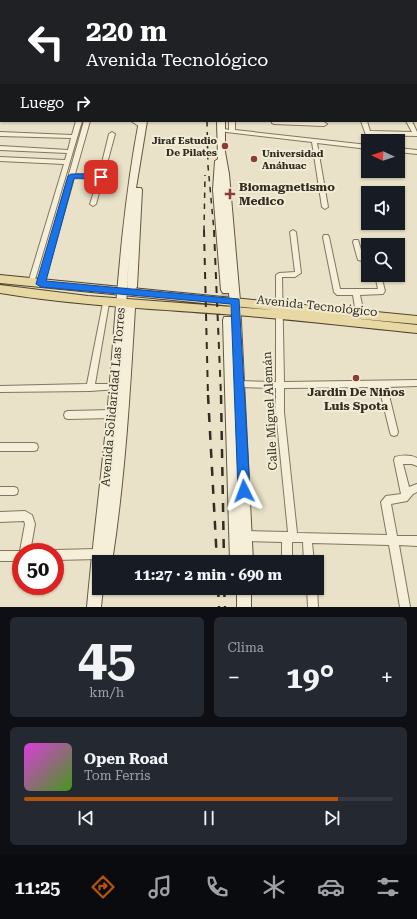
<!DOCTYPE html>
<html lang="es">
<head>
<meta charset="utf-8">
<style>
	:root { --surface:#171b24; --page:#242831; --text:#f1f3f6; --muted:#9ea1a6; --line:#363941; --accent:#b45309 }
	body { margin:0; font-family:"Roboto Serif",serif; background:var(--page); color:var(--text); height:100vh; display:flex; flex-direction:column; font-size:15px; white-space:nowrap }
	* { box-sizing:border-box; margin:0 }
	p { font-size:13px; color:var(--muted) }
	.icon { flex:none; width:22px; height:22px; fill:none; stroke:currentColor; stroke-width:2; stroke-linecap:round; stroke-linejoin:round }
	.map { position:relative; height:607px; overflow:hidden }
	.side { display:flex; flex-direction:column; gap:10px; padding:10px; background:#0d0f14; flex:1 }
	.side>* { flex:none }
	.banner { position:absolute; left:0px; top:0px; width:417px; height:122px; box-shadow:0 1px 3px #0004; background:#202124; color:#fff; overflow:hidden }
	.needle { width:26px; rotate:273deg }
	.fabs { position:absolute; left:361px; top:134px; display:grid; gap:8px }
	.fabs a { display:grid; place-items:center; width:44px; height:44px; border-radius:0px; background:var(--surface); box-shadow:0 1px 3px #0004; font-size:20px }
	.speed { position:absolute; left:12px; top:543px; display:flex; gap:8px; font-size:20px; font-weight:700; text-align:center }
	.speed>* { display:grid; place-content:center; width:52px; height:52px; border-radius:50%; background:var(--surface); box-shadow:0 1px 3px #0004; line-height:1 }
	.speed .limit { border:6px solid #d22; background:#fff; color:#111 }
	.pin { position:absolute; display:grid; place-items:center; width:34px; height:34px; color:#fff; margin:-17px; border-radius:8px; box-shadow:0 2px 6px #0006 }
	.me { position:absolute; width:44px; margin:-22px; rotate:357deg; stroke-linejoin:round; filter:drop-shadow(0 0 3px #0008) }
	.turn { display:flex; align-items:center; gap:14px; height:84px; padding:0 20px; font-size:18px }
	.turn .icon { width:52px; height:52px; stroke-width:2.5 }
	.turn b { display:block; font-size:28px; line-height:34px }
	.then { display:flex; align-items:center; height:38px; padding:0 20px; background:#0003; gap:8px; font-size:15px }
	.big { font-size:30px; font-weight:700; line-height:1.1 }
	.side .card { flex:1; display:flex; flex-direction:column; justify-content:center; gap:6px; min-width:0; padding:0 14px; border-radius:6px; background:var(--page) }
	.side .dial { align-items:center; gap:0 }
	.dial b { font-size:52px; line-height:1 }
	.song { display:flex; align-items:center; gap:12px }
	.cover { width:48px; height:48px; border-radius:6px; background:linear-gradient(135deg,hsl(300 70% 55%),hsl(100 70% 35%)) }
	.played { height:4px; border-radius:2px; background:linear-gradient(90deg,var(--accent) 85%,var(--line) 85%) }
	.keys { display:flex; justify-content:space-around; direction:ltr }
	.heat { display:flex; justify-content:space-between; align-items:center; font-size:22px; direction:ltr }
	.side .tiles { flex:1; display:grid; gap:10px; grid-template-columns:1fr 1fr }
	.card:last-child { grid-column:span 2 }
	.trip { position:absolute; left:92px; top:555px; width:232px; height:40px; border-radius:0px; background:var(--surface); box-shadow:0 1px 3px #0004; font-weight:700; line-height:40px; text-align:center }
	.tabs { display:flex; height:64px; justify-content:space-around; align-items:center; background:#090b0e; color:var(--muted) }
	.tabs .icon { width:28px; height:28px }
	.tabs .active { color:var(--accent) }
	.tabs b { font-size:18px; color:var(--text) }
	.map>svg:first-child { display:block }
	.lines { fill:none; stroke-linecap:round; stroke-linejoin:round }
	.canal { fill:#a8bdb9; fill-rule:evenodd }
	.secondary-tunnel { stroke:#c5bea7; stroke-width:10; stroke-dasharray:10 5; stroke-linecap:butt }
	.street-casing { stroke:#83755f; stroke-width:2 }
	.secondary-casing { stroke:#655642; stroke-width:2 }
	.primary-casing { stroke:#514332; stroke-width:2 }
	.street { fill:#f5efda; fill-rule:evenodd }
	.secondary { fill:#f5efda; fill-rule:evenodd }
	.primary { fill:#e7d8a4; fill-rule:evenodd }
	.rail-far2 { stroke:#352c21; stroke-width:1.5; stroke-dasharray:5.5 5.5; stroke-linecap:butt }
	.rail-far1 { stroke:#352c21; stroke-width:2; stroke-dasharray:7 7; stroke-linecap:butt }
	.rail { stroke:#352c21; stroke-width:2.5; stroke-dasharray:9 9; stroke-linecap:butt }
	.route { fill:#1a73e8; stroke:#114b97 }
	.poi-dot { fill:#8a3c36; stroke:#f1ecd6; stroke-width:1.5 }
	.labels { text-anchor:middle; stroke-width:4; stroke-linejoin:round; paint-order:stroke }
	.far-poi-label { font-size:10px; font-weight:bold; fill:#352c21; stroke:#f1ecd6; text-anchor:end }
	.poi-label { font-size:12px; font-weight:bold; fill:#352c21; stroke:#f1ecd6; text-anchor:start }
	.street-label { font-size:12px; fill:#352c21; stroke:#f1ecd6 }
</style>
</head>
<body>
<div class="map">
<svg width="417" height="607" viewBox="0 0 417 607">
	<rect width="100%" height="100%" fill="#e9e2c8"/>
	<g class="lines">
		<path class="canal" d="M234 0H238V1H234Z"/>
		<path class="secondary-tunnel" d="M226 290 228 320"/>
		<defs>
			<path id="street" d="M33 0H37V1H33Z
				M83 0H87V1H83Z
				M273 0H309L310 1H274Z
				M416 2H417V4H416Z
				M0 3H1V5H0Z
				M416 15H417V17H416Z
				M0 32H1V34H0Z
				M416 49H417V53H416Z
				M416 75H417V77H416Z
				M0 102H1V104H0Z
				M0 115H1V119H0Z
				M76 121H82L34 283 31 285 28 283 64 164 0 161V157L65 160 67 153 0 150V146L68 150 71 138 0 136V132L72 135Z
				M84 121H90L75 174 99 175 109 134 112 132 115 134 96 204 93 206 90 204 98 179 74 178 44 284 41 286 38 284Z
				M131 121H138L145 126 140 127Z
				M229 121H235V130L368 145V149L317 143 328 207 325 209 322 207 312 142 218 131 217 130 220 128 229 130Z
				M272 121 324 122 327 124 324 126 274 124 272 123Z
				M361 121H367L370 131 412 132 406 121H412L417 132V136L371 135 374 141H368Z
				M398 148 417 150V154L398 152Z
				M293 230 296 232 301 273 295 277H282L284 382 417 380V386L387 387 398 432 397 435 394 436 391 435 390 432 379 387 284 388V412L297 533 387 535 381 502 386 496 401 494 394 460 395 457C402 455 411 455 417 458V466L412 464H403L409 487 417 484V492L413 494 407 501 391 504 397 536H417V546L399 545 410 607H400L389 545 312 543 314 562H304L303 542H292V562H282V542L246 541 243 539 241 536 243 533 246 531 288 532 276 412V388L239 387 236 386 235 384 236 382 239 381 276 382V275L279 273 295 272 290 232Z
				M324 235H328L329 237 340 289H378L375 275H381L385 291 383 294 360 295 364 314 363 316H357L356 314 353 295H337L334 292 323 237Z
				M354 240H358L363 256 368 258V262L358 260 353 242Z
				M106 300 109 303 95 384H115L118 385 119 387 118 389 90 391 0 392V386L87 384 103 303Z
				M113 410 116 411 117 414 116 417 113 418 68 419 65 418 64 415 65 412 68 411Z
				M0 443H34L37 444 38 447 37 450 34 451H0Z
				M0 487H14L17 488 18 491 17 494 14 495H0Z
				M25 511 32 515 35 524 30 552H21V561H0V551H20L25 524 24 521 0 522V512Z
				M99 549 102 551 104 554 102 557 99 559 55 560V552H51L55 550Z
				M307 588H317L318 607H308Z"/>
			<path id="secondary" d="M158 0H164L157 1Z
				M215 0H221V1H215Z
				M139 121H147L136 188H141L142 190 137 287 132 291 127 287 129 253 126 307 130 304 134 305 135 308C130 393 125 478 112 562H99V588H103L101 607H87C93 540 102 473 108 406 116 310 121 215 139 121Z
				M217 121H225V152L229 174 240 301 253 562H230L223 320 224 317H231L229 293H223L221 290 213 190 215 161 218 159Z
				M237 588H251V607H237Z"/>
			<path id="primary" d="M0 275 417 316V324L351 318 417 325V333C357 327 296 320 236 315 157 309 78 306 0 293V285L88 296 273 310 0 283Z"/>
		</defs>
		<use href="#street" class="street-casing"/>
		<use href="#secondary" class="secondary-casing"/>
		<use href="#primary" class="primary-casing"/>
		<use href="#street" class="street"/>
		<use href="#secondary" class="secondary"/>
		<use href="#primary" class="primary"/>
		<path class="rail-far2" d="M207 121 208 166 214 231
			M204 231 205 175"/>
		<path class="rail-far1" d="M204 230 208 396
			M214 230 221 396"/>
		<path class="rail" d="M208 395 217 562
			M221 395 224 562
			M218 588 219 607
			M224 588 225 607"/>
	</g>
	<path class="route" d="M71 174H101L105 177 101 179 74 178 46 281 239 299 250 491 248 495 244 496 240 495 238 491 231 304 41 287 36 284 68 176Z"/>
	<g class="poi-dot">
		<circle cx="225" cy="146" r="4"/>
		<circle cx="254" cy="159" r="4"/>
		<path d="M228 188h4v4h4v4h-4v4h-4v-4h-4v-4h4z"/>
		<circle cx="356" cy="378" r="4"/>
	</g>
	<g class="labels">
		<g class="far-poi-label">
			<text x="217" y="144">Jiraf Estudio<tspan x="217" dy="12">De Pilates</tspan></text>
			<text x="262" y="157" text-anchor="start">Universidad<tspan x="262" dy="12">Anáhuac</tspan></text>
		</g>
		<g class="poi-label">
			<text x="239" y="191">Biomagnetismo<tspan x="239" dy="14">Medico</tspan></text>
			<text x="356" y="396" text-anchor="middle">Jardin De Niños<tspan x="356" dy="14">Luis Spota</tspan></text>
		</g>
		<g class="street-label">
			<text transform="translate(317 306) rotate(6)" y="4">Avenida Tecnológico</text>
			<text transform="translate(113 397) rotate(-85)" y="4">Avenida Solidaridad Las Torres</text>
			<text transform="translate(270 411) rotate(-93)" y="4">Calle Miguel Alemán</text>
		</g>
	</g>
</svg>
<div class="fabs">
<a><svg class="needle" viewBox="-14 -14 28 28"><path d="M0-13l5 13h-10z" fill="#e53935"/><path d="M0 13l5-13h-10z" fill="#9ea1a6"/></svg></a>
<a><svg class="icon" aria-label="sound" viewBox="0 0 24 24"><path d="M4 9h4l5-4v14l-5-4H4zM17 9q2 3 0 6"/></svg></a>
<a><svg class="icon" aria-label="search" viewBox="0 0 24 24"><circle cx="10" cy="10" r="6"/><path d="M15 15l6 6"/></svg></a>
</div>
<div class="speed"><div class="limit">50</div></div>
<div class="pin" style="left:101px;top:177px;background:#d93025"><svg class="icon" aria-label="arrive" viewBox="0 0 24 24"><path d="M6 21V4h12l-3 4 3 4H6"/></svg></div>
<svg class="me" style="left:244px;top:491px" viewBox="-20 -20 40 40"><path d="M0-17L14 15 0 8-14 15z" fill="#1a73e8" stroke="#fff" stroke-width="4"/></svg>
<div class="trip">11:27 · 2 min · 690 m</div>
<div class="banner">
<div class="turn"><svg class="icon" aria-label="left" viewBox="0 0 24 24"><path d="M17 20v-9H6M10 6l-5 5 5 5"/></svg><div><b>220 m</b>Avenida Tecnológico</div></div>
<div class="then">Luego<svg class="icon" aria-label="right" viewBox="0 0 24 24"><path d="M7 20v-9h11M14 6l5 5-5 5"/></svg></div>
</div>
</div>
<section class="side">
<div class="tiles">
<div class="card dial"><b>45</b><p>km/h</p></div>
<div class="card"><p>Clima</p>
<div class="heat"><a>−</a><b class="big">19°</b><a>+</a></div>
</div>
<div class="card">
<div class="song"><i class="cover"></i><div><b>Open Road</b><p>Tom Ferris</p></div></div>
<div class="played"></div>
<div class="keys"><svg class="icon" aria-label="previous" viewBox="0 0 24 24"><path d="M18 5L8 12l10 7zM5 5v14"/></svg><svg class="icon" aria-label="pause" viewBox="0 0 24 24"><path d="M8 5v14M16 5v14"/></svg><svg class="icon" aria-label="next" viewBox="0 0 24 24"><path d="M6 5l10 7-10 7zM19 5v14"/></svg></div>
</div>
</div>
</section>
<nav class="tabs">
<b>11:25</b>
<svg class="icon active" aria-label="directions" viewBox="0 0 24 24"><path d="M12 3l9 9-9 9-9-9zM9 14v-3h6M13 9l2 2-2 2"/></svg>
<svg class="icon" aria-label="music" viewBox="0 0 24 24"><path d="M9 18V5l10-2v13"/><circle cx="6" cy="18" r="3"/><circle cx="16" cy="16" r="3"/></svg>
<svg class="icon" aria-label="phone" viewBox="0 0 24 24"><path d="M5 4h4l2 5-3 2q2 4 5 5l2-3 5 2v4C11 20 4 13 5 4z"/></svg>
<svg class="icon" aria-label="climate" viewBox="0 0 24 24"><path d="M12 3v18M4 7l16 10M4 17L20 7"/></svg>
<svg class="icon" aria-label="car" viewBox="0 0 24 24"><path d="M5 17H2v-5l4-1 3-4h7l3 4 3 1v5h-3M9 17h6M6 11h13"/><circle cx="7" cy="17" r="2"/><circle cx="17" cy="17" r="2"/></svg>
<svg class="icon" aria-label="filters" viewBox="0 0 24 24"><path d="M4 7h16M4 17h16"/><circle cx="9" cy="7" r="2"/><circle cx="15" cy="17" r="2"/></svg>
</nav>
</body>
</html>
